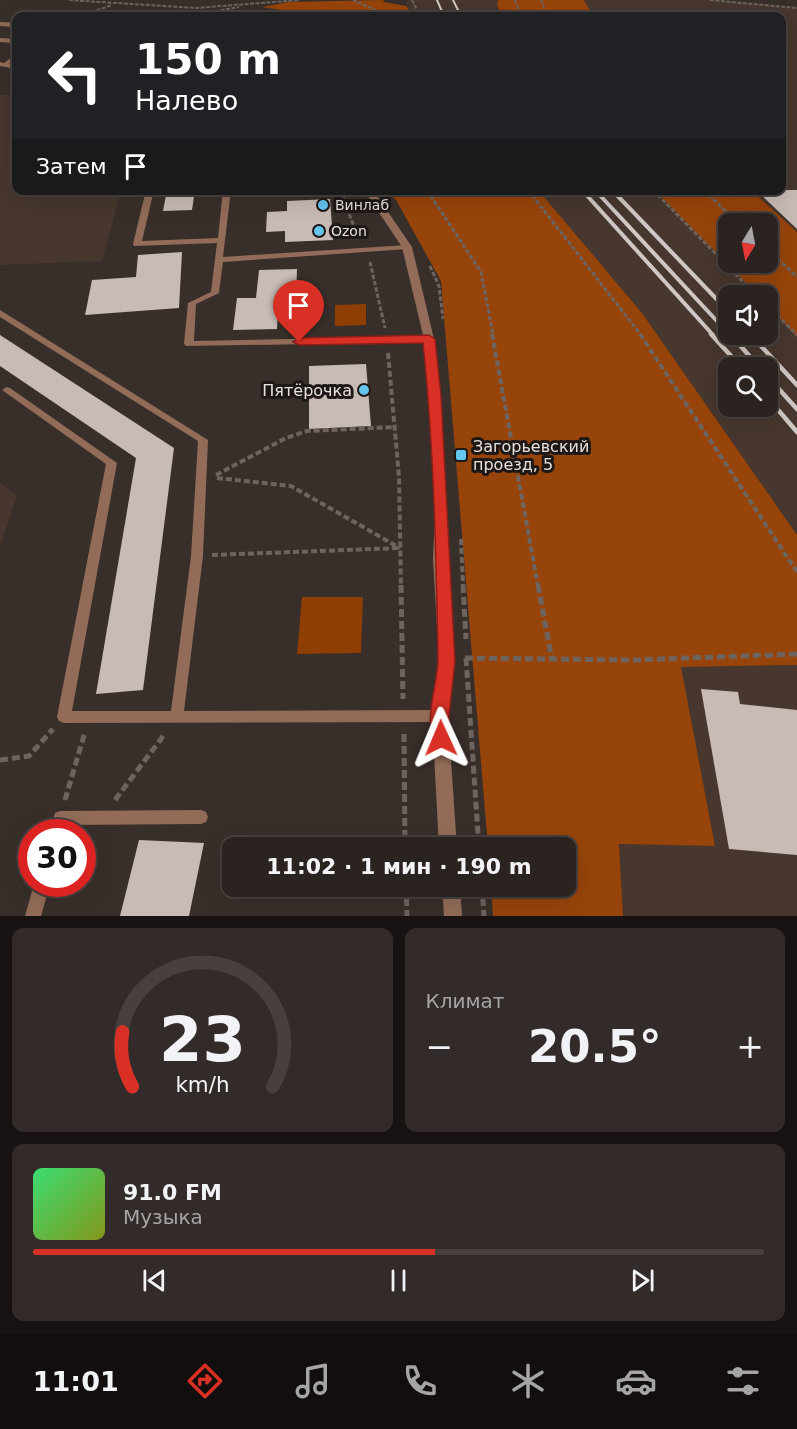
<!DOCTYPE html>
<html lang="ru">
<head>
<meta charset="utf-8">
<style>
	:root { --surface:#2b2320; --page:#332b29; --text:#f1f3f6; --muted:#a6a4a5; --line:#47403e; --accent:#d93025 }
	body { margin:0; font-family:"DejaVu Sans",sans-serif; background:var(--page); color:var(--text); height:100vh; display:flex; flex-direction:column; font-size:22px; white-space:nowrap }
	* { box-sizing:border-box; margin:0 }
	p { font-size:20px; color:var(--muted) }
	.icon { flex:none; width:33px; height:33px; fill:none; stroke:currentColor; stroke-width:2; stroke-linecap:round; stroke-linejoin:round }
	.map { position:relative; height:916px; overflow:hidden }
	.sheet { display:flex; flex-direction:column; gap:12px; padding:12px; background:#181312; flex:1 }
	.sheet>* { flex:none }
	.guide { position:absolute; left:12px; top:12px; width:774px; height:183px; border-radius:12px; box-shadow:0 6px 24px #0002,0 0 0 2px var(--line); background:#202124; color:#fff; overflow:hidden }
	.needle { width:39px; rotate:190deg }
	.fabs { position:absolute; left:718px; top:213px; display:grid; gap:12px }
	.fabs a { display:grid; place-items:center; width:60px; height:60px; border-radius:12px; background:var(--surface); box-shadow:0 6px 24px #0002,0 0 0 2px var(--line); font-size:30px }
	.speed { position:absolute; left:18px; top:819px; display:flex; gap:12px; font-size:30px; font-weight:700; text-align:center }
	.speed>* { display:grid; place-content:center; width:78px; height:78px; border-radius:50%; background:var(--surface); box-shadow:0 6px 24px #0002,0 0 0 2px var(--line); line-height:1 }
	.speed .limit { border:9px solid #d22; background:#fff; color:#111 }
	.pin { position:absolute; display:grid; place-items:center; width:51px; height:51px; color:#fff; margin:-62px -26px; border-radius:50% 50% 50% 0; rotate:-45deg; box-shadow:0 0 6px #0007 }
	.pin .icon { rotate:45deg }
	.me { position:absolute; width:66px; margin:-33px; rotate:359deg; stroke-linejoin:round; filter:drop-shadow(0 0 4px #0008) }
	.turn { display:flex; align-items:center; gap:21px; height:126px; padding:0 24px; font-size:27px }
	.turn .icon { width:78px; height:78px; stroke-width:2.5 }
	.turn b { display:block; font-size:42px; line-height:51px }
	.then { display:flex; align-items:center; height:57px; padding:0 24px; background:#0003; gap:12px; font-size:22px }
	.big { font-size:45px; font-weight:700; line-height:1.1 }
	.sheet .card { flex:1; display:flex; flex-direction:column; justify-content:center; gap:9px; min-width:0; padding:0 21px; border-radius:12px; background:var(--page) }
	.sheet .dial { align-items:center; gap:0 }
	.dial svg { height:156px; overflow:visible; fill:none; stroke:var(--line); stroke-width:7; stroke-linecap:round; text-anchor:middle }
	.dial text { fill:var(--text); stroke:none }
	.song { display:flex; align-items:center; gap:18px }
	.cover { width:72px; height:72px; border-radius:9px; background:linear-gradient(135deg,hsl(140 70% 55%),hsl(70 70% 35%)) }
	.played { height:6px; border-radius:3px; background:linear-gradient(90deg,var(--accent) 55%,var(--line) 55%) }
	.keys { display:flex; justify-content:space-around; direction:ltr }
	.heat { display:flex; justify-content:space-between; align-items:center; font-size:33px; direction:ltr }
	.sheet .tiles { flex:1; display:grid; gap:12px; grid-template-columns:1fr 1fr }
	.card:last-child { grid-column:span 2 }
	.trip { position:absolute; left:222px; top:837px; width:354px; height:60px; border-radius:12px; background:var(--surface); box-shadow:0 6px 24px #0002,0 0 0 2px var(--line); font-weight:700; line-height:60px; text-align:center }
	.menu { display:flex; height:96px; justify-content:space-around; align-items:center; background:#110e0d; color:var(--muted) }
	.menu .icon { width:42px; height:42px }
	.menu .selected { color:var(--accent) }
	.menu b { font-size:27px; color:var(--text) }
	.map>svg:first-child { display:block }
	.built { fill:#47372e; fill-rule:evenodd }
	.green { fill:#8f3e03 }
	.forest { fill:#97440a; fill-rule:evenodd }
	.building { fill:#c8bab4 }
	.lines { fill:none; stroke-linecap:round; stroke-linejoin:round }
	.path-far3 { stroke:#6d6460; stroke-width:2; stroke-dasharray:4 1.5; stroke-linecap:butt }
	.path-far2 { stroke:#6d6460; stroke-width:3; stroke-dasharray:4.5 2; stroke-linecap:butt }
	.path-far1 { stroke:#6d6460; stroke-width:4; stroke-dasharray:6 3; stroke-linecap:butt }
	.path { stroke:#6d6460; stroke-width:5; stroke-dasharray:8 4; stroke-linecap:butt }
	.lane { fill:#926c58; fill-rule:evenodd }
	.street { fill:#926c58; fill-rule:evenodd }
	.rail-far2 { stroke:#cfc7c4; stroke-width:2 }
	.rail-far1 { stroke:#cfc7c4; stroke-width:4 }
	.rail { stroke:#cfc7c4; stroke-width:4.5 }
	.route { fill:#d93025; stroke:#8d1f18; stroke-width:1.5 }
	.poi-dot { fill:#64c5ee; stroke:#1d1816; stroke-width:2 }
	.labels { text-anchor:middle; stroke-width:6; stroke-linejoin:round; paint-order:stroke }
	.far-poi-label { font-size:14px; fill:#e6dfdc; stroke:#1d1816; text-anchor:start }
	.poi-label { font-size:16px; fill:#e6dfdc; stroke:#1d1816; text-anchor:end }
</style>
</head>
<body>
<div class="map">
<svg width="797" height="916" viewBox="0 0 797 916">
	<rect width="100%" height="100%" fill="#392f2a"/>
	<path class="built" d="M408 0H498L497 6 503 16H413L406 6Z
		M584 0H708L797 8V232L752 191 782 190V16H593Z
		M16 94V190L121 191 102 261 0 265V95Z
		M539 191H655L758 295 729 296V334H768V306L797 337V535L642 313ZM729 368H768V406H729Z
		M0 483 17 496 0 547Z
		M797 665V916H623L619 844 715 846 680 667Z"/>
	<path class="green" d="M366 304V325L335 326V305Z
		M302 597H363L361 653 297 654Z"/>
	<path class="forest" d="M383 0 384 2 406 6 413 16 307 14 262 7 289 2Z
		M498 0H584L593 16H503L497 6Z
		M386 191H539L642 313 797 535V665L681 667 715 846 619 844 623 916H493L491 887 566 886V848L488 847 441 281 396 200Z
		M655 191H752L797 232V337L768 306V296L758 295ZM729 224H768V262H729Z"/>
	<path class="building" d="M167 190H195L192 210 163 211Z
		M756 190H797V229Z
		M330 199 333 240 285 242V231L266 232 267 212 287 211V201Z
		M182 252 179 308 85 315 92 280 136 277 138 255Z
		M297 269 296 298H279L277 329 233 330 237 298H256L259 270Z
		M0 335 174 448 143 690 96 694 136 458 0 366Z
		M366 364 371 426 309 429V366Z
		M701 689 738 692 740 704 797 710V855L729 849Z
		M139 840 204 843 189 916H120Z"/>
	<g class="lines">
		<path class="path-far3" d="M69 0 196 8 300 0
			M353 0 380 12 381 16
			M412 0 420 16
			M515 0 521 16
			M541 0 547 16
			M710 0 797 8
			M81 16 112 5
			M188 16 239 7"/>
		<path class="path-far2" d="M340 190 358 237
			M427 190 481 272 493 335
			M528 190 641 335
			M653 190 757 296
			M704 190 739 224
			M768 250 797 277
			M370 262 385 328
			M430 266 439 286 443 319
			M768 306 797 335"/>
		<path class="path-far1" d="M492 334 538 586
			M640 334 797 572
			M388 353 399 477 401 586
			M216 475 286 438 307 431 395 427
			M217 478 291 486 400 548
			M461 539 463 586
			M212 555 400 548"/>
		<path class="path" d="M401 585 403 699
			M463 585 466 639
			M538 585 552 660
			M465 658 634 660 797 654
			M466 658 479 848
			M404 734 405 848
			M0 760 29 756 53 729
			M65 800 85 732
			M115 800 164 735
			M406 886 407 916
			M482 886 484 916"/>
		<path class="lane" d="M0 38 16 39V43L0 42Z
			M16 54V58L9 64 16 65V69L0 66V62L4 63Z
			M146 190H154L142 241 218 238 223 190H231L223 257 407 245 411 247 407 249 223 262 219 293 196 304 194 341 429 336 434 339 429 342 186 346 184 344 188 303 211 292 217 243 134 246 133 244Z
			M0 310 208 440 203 556 184 711 440 710 445 712 447 716 445 720 440 722 64 723 59 721 57 717 106 464 2 390 7 387 10 388 117 463 72 711H171L191 556 198 441 0 317Z
			M201 810 206 812 208 817 206 822 201 824 65 825 63 832H49L55 813 60 811Z
			M34 884H50L41 916H25Z"/>
		<path class="street" d="M0 22 16 23V27L0 26Z
			M364 190H373L412 247 434 339 441 396 447 509V559L453 661 448 716 457 848H439L432 716 439 661 433 559 435 509 429 396 424 339 402 247Z
			M442 886H460L462 916H444Z"/>
		<path class="rail-far2" d="M437 0 444 16
			M453 0 461 16"/>
		<path class="rail-far1" d="M582 190 713 335
			M595 190 729 334
			M612 190 729 312"/>
		<path class="rail" d="M711 334 742 368
			M730 334 760 368
			M750 334 797 385
			M768 377 797 409
			M768 398 797 432"/>
	</g>
	<path class="route" d="M429 335 435 339 441 396 455 661 449 716 450 738 448 744 441 746 435 744C423 718 438 685 438 658 436 553 434 447 423 343L299 345 293 342 299 338Z"/>
	<g class="poi-dot">
		<circle cx="323" cy="205" r="6"/>
		<circle cx="319" cy="231" r="6"/>
		<circle cx="364" cy="390" r="6"/>
		<rect x="455" y="449" width="12" height="12" rx="3"/>
	</g>
	<g class="labels">
		<g class="far-poi-label">
			<text x="335" y="210">Винлаб</text>
			<text x="331" y="236">Ozon</text>
		</g>
		<g class="poi-label">
			<text x="352" y="396">Пятёрочка</text>
			<text x="473" y="452" text-anchor="start">Загорьевский<tspan x="473" dy="18">проезд, 5</tspan></text>
		</g>
	</g>
</svg>
<div class="fabs">
<a><svg class="needle" viewBox="-14 -14 28 28"><path d="M0-13l5 13h-10z" fill="#e53935"/><path d="M0 13l5-13h-10z" fill="#a6a4a5"/></svg></a>
<a><svg class="icon" aria-label="sound" viewBox="0 0 24 24"><path d="M4 9h4l5-4v14l-5-4H4zM17 9q2 3 0 6"/></svg></a>
<a><svg class="icon" aria-label="search" viewBox="0 0 24 24"><circle cx="10" cy="10" r="6"/><path d="M15 15l6 6"/></svg></a>
</div>
<div class="speed"><div class="limit">30</div></div>
<div class="pin" style="left:299px;top:342px;background:#d93025"><svg class="icon" aria-label="arrive" viewBox="0 0 24 24"><path d="M6 21V4h12l-3 4 3 4H6"/></svg></div>
<svg class="me" style="left:441px;top:738px" viewBox="-20 -20 40 40"><path d="M0-17L14 15 0 8-14 15z" fill="#d93025" stroke="#fff" stroke-width="4"/></svg>
<div class="trip">11:02 · 1 мин · 190 m</div>
<div class="guide">
<div class="turn"><svg class="icon" aria-label="left" viewBox="0 0 24 24"><path d="M17 20v-9H6M10 6l-5 5 5 5"/></svg><div><b>150 m</b>Налево</div></div>
<div class="then">Затем<svg class="icon" aria-label="arrive" viewBox="0 0 24 24"><path d="M6 21V4h12l-3 4 3 4H6"/></svg></div>
</div>
</div>
<section class="sheet">
<div class="tiles">
<div class="card dial"><svg viewBox="0 0 100 80">
<path d="M14 69A42 42 0 1 1 86 69"/>
<path d="M14 69A42 42 0 0 1 9 41" stroke="#d93025"/>
<text x="50" y="56" font-size="32" font-weight="700">23</text>
<text x="50" y="72" font-size="11">km/h</text>
</svg></div>
<div class="card"><p>Климат</p>
<div class="heat"><a>−</a><b class="big">20.5°</b><a>+</a></div>
</div>
<div class="card">
<div class="song"><i class="cover"></i><div><b>91.0 FM</b><p>Музыка</p></div></div>
<div class="played"></div>
<div class="keys"><svg class="icon" aria-label="previous" viewBox="0 0 24 24"><path d="M18 5L8 12l10 7zM5 5v14"/></svg><svg class="icon" aria-label="pause" viewBox="0 0 24 24"><path d="M8 5v14M16 5v14"/></svg><svg class="icon" aria-label="next" viewBox="0 0 24 24"><path d="M6 5l10 7-10 7zM19 5v14"/></svg></div>
</div>
</div>
</section>
<nav class="menu">
<b>11:01</b>
<svg class="icon selected" aria-label="directions" viewBox="0 0 24 24"><path d="M12 3l9 9-9 9-9-9zM9 14v-3h6M13 9l2 2-2 2"/></svg>
<svg class="icon" aria-label="music" viewBox="0 0 24 24"><path d="M9 18V5l10-2v13"/><circle cx="6" cy="18" r="3"/><circle cx="16" cy="16" r="3"/></svg>
<svg class="icon" aria-label="phone" viewBox="0 0 24 24"><path d="M5 4h4l2 5-3 2q2 4 5 5l2-3 5 2v4C11 20 4 13 5 4z"/></svg>
<svg class="icon" aria-label="climate" viewBox="0 0 24 24"><path d="M12 3v18M4 7l16 10M4 17L20 7"/></svg>
<svg class="icon" aria-label="car" viewBox="0 0 24 24"><path d="M5 17H2v-5l4-1 3-4h7l3 4 3 1v5h-3M9 17h6M6 11h13"/><circle cx="7" cy="17" r="2"/><circle cx="17" cy="17" r="2"/></svg>
<svg class="icon" aria-label="filters" viewBox="0 0 24 24"><path d="M4 7h16M4 17h16"/><circle cx="9" cy="7" r="2"/><circle cx="15" cy="17" r="2"/></svg>
</nav>
</body>
</html>
